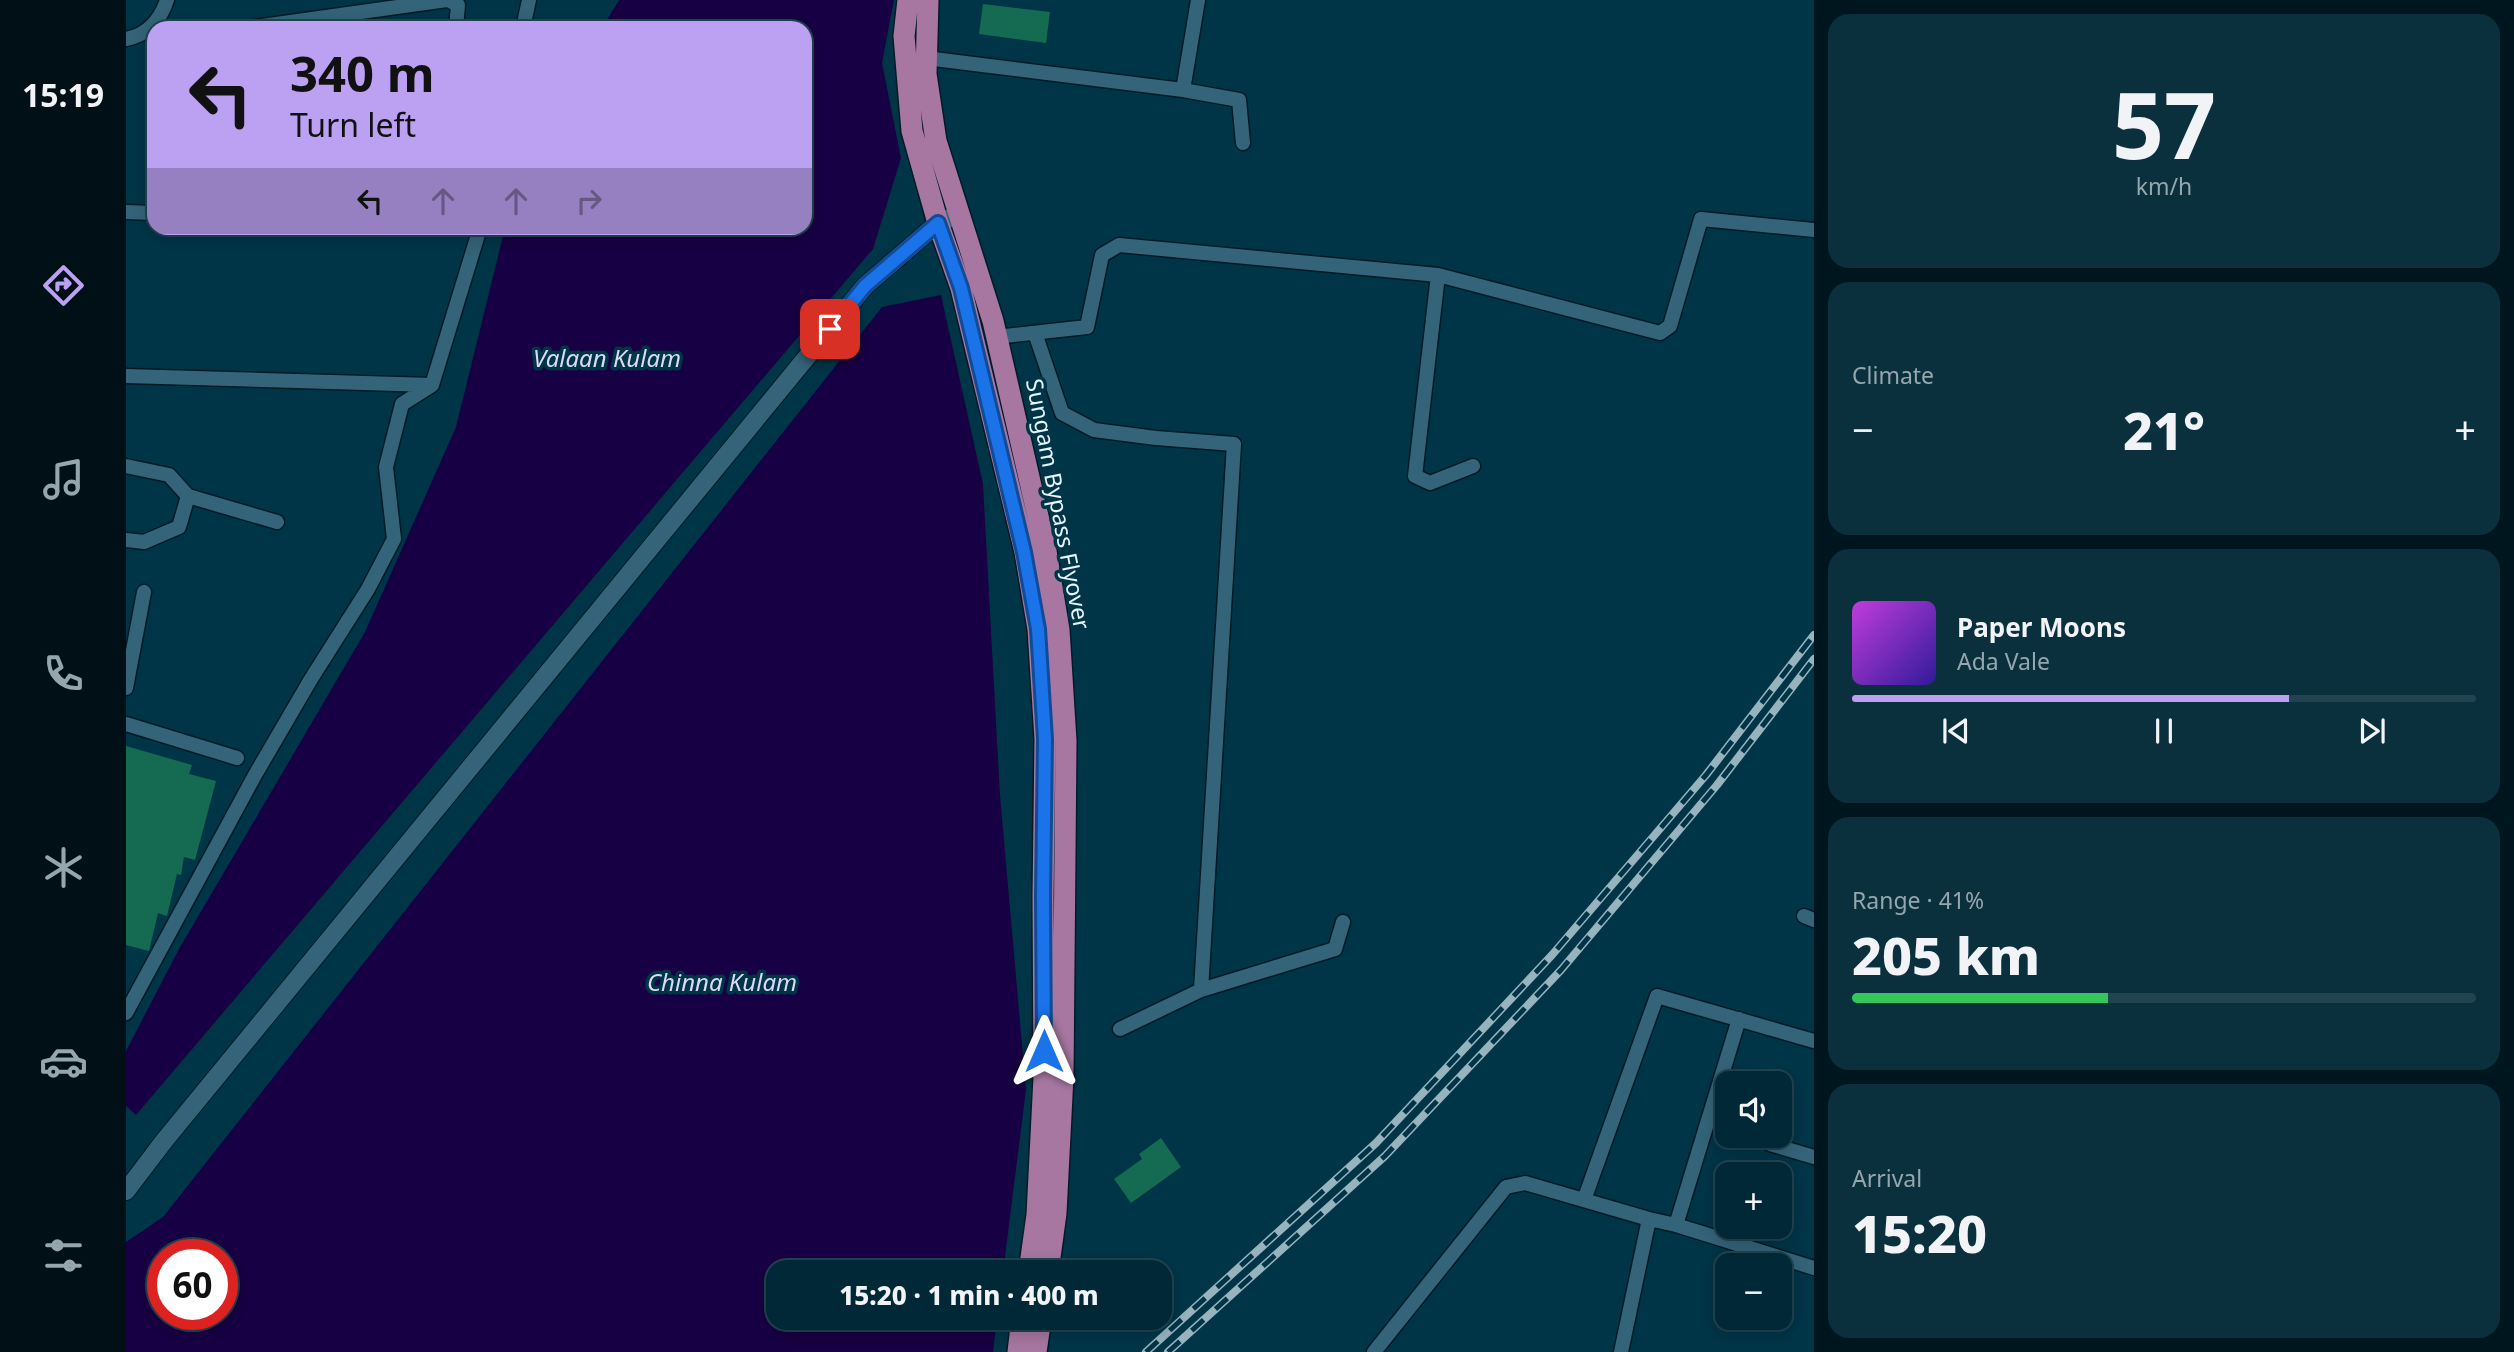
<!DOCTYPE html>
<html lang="en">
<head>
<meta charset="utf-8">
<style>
	:root { --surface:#002836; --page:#0a303e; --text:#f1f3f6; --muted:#95a6ad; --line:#224451; --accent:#bca0f2 }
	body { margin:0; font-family:"Noto Sans",sans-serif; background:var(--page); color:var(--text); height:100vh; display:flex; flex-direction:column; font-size:26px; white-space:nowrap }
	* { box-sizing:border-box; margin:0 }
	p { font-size:23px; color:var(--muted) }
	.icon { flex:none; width:38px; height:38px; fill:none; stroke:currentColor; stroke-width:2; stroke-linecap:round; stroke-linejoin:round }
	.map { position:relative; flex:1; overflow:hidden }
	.drawer { display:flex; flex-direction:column; gap:14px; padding:14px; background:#00161e; width:700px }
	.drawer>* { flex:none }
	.guide { position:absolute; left:21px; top:21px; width:665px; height:214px; border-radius:21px; box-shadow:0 4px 18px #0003,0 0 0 2px var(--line); background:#bca0f2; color:#111; overflow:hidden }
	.fabs { position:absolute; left:1589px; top:1071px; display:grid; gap:14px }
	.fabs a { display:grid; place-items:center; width:77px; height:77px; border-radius:14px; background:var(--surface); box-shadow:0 4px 18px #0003,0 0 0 2px var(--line); font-size:35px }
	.speed { position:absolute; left:21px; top:1239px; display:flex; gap:14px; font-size:35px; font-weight:700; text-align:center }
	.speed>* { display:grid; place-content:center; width:91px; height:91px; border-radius:50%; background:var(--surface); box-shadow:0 4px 18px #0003,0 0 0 2px var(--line); line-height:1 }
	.speed .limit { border:10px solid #d22; background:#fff; color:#111 }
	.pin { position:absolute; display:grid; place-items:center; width:60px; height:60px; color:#fff; margin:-30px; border-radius:14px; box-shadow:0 4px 10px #0006 }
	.me { position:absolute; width:77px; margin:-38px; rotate:0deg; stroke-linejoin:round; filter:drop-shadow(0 0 5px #0008) }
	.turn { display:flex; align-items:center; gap:24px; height:147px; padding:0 28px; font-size:32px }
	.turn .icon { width:91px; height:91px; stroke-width:2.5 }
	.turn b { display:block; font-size:49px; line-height:60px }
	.lanes { display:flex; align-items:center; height:66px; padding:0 28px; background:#0003; justify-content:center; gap:35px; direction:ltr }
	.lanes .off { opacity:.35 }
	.big { font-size:52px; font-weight:800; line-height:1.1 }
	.drawer .tile { flex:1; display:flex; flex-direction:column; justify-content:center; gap:10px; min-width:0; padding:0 24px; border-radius:21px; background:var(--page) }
	.drawer .dial { align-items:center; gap:0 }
	.dial b { font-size:91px; line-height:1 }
	.song { display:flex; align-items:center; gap:21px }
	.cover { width:84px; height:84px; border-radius:10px; background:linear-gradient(135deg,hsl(290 70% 55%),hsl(250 70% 35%)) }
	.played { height:7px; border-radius:4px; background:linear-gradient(90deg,var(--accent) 70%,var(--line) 70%) }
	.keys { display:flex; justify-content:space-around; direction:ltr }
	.heat { display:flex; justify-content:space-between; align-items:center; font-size:38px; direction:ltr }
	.charge { height:10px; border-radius:5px; background:linear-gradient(90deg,#34c759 41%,var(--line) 0) }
	.trip { position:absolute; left:640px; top:1260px; width:406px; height:70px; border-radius:21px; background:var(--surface); box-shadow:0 4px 18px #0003,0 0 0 2px var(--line); font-weight:800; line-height:70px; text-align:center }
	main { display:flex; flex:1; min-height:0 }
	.tabs { display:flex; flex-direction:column; width:126px; justify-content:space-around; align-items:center; background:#001016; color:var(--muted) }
	.tabs .icon { width:49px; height:49px }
	.tabs .active { color:var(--accent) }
	.tabs b { font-size:32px; color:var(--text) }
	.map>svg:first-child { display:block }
	.water { fill:#180044; fill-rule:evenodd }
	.building { fill:#156a52 }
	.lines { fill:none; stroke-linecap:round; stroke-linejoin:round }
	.minor-casing { stroke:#021b25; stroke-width:17 }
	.tertiary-casing { stroke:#021b25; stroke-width:20 }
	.primary-casing { stroke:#021b25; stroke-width:24 }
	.minor { stroke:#346479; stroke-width:14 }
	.tertiary { stroke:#346479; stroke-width:18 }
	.primary { stroke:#a777a2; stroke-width:21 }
	.rail-casing { stroke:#96b3be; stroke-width:8 }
	.rail { stroke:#003548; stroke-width:5; stroke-dasharray:16; stroke-linecap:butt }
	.route-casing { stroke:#114b97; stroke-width:18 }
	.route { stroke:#1a73e8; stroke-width:12 }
	.labels { text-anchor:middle; stroke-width:7; stroke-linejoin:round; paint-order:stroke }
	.street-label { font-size:23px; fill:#e6f5fc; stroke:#003548 }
	.water-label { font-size:24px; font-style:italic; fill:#dcdbf5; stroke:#003548 }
</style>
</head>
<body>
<main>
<nav class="tabs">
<b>15:19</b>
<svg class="icon active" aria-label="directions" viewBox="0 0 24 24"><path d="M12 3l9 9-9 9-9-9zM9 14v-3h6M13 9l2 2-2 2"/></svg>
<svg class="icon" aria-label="music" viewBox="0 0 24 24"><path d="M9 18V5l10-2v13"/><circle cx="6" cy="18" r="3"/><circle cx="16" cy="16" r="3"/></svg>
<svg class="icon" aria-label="phone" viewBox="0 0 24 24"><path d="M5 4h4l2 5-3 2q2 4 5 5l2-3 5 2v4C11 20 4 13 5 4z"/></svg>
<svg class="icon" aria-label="climate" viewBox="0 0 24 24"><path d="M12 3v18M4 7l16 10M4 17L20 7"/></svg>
<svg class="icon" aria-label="car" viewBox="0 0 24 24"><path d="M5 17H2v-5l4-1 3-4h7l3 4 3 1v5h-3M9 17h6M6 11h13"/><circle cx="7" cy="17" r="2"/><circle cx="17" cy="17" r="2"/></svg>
<svg class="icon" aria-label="filters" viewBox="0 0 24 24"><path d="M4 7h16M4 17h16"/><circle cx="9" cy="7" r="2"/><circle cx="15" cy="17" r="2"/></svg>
</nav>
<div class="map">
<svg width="1688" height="1352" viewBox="0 0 1688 1352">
	<rect width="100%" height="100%" fill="#003548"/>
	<path class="water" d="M493 0H768L756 63 775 158 747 249 10 1115 0 1106V1051L53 949 239 632 330 427 379 228H679V28H476Z
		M815 295 857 484 874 795 900 1090 877 1272H653V1318H871L867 1352H0V1242L37 1217 756 307ZM37 1255H96V1314H37Z"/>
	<path class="building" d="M857 4 924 12 920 43 853 34Z
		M0 746 66 765 63 774 90 781 69 860 58 857 55 875 51 874 41 916 32 913 23 951 0 945Z
		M1035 1138 1055 1167 1005 1203 988 1179 1016 1159 1013 1154Z"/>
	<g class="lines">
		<defs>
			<path id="minor" d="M322 0 332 5 330 28
				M121 28 321 0
				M397 28 403 0
				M0 39C21 35 34 21 41 0
				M800 58 1057 90 1113 100 1117 143
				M1057 90 1072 0
				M0 212 28 213
				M1312 275 1289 476 1304 483 1347 466
				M909 333 936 413 968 430 1030 438 1108 444 1075 990
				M870 337 961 327 976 255 993 245 1312 275 1534 333 1544 326 1575 219 1688 230
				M0 376 306 385
				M0 466 43 475 62 496 151 522
				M0 540 18 542 53 527 62 496
				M0 688 18 592
				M0 724 111 758
				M1678 916 1688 920
				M0 1013 129 775 185 679 242 589 268 539 260 467 276 404 306 385 354 228
				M994 1029 1075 990 1209 949 1217 922
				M1644 1144 1688 1157
				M1458 1200 1531 996 1688 1041
				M1523 1219 1550 1225 1613 1019
				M1550 1225 1688 1268
				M1248 1352 1380 1187 1399 1183 1523 1219 1495 1352"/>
			<path id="tertiary" d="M0 1191 38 1141 739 286 812 223 824 218"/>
			<path id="primary" d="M782 0 778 36 786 131 812 223 835 288 899 552 912 629 919 739 917 897 918 1077 911 1215 903 1272
				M802 0 800 74 810 141 867 321 920 551 933 630 940 741 937 1076 930 1213 922 1272
				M892 1352 896 1318
				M910 1352 915 1318"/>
		</defs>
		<use href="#minor" class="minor-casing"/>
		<use href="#tertiary" class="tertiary-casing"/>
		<use href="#primary" class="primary-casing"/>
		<use href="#minor" class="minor"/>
		<use href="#tertiary" class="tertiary"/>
		<use href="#primary" class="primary"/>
		<defs>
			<path id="rail" d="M1020 1352 1250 1143 1426 955 1580 775 1688 635
				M1042 1352 1259 1156 1435 970 1591 785 1688 659"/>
		</defs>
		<use href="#rail" class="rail-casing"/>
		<use href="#rail" class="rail"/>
	</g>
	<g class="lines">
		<defs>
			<path id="route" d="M704 329 739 286 812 223 835 288 898 552 912 629 919 739 917 897 918 1051"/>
		</defs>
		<use href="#route" class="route-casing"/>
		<use href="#route" class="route"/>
	</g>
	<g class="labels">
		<g class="street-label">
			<text transform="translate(932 504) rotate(79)" y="8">Sungam Bypass Flyover</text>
		</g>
		<g class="water-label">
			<text x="481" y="367">Valaan Kulam</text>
			<text x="596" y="991">Chinna Kulam</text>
		</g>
	</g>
</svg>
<div class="fabs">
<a><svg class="icon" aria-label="sound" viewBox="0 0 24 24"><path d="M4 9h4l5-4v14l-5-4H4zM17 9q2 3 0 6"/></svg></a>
<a>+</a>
<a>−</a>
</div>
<div class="speed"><div class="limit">60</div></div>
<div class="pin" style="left:704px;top:329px;background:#d93025"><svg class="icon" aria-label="arrive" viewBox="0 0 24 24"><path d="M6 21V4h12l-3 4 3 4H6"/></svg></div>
<svg class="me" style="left:918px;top:1051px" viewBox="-20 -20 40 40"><path d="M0-17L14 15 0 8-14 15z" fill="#1a73e8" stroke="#fff" stroke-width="4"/></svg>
<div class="trip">15:20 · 1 min · 400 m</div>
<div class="guide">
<div class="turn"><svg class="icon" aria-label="left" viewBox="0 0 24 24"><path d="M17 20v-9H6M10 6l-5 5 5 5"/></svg><div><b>340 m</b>Turn left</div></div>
<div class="lanes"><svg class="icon" aria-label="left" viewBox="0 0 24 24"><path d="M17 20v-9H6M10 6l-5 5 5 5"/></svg><svg class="icon off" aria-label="ahead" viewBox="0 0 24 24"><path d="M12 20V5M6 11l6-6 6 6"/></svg><svg class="icon off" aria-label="ahead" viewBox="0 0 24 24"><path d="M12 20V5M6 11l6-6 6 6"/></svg><svg class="icon off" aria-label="right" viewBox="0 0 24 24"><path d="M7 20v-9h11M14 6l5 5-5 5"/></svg></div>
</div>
</div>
<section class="drawer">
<div class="tile dial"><b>57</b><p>km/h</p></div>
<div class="tile"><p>Climate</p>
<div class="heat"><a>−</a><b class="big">21°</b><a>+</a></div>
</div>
<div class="tile">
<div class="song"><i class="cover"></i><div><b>Paper Moons</b><p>Ada Vale</p></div></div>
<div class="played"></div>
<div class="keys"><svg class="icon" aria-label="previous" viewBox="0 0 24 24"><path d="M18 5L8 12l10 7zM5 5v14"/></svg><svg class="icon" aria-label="pause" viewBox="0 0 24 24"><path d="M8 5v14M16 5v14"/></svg><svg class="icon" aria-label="next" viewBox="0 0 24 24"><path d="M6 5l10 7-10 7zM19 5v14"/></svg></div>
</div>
<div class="tile"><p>Range · 41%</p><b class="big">205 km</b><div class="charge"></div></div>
<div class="tile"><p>Arrival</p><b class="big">15:20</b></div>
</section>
</main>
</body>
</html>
